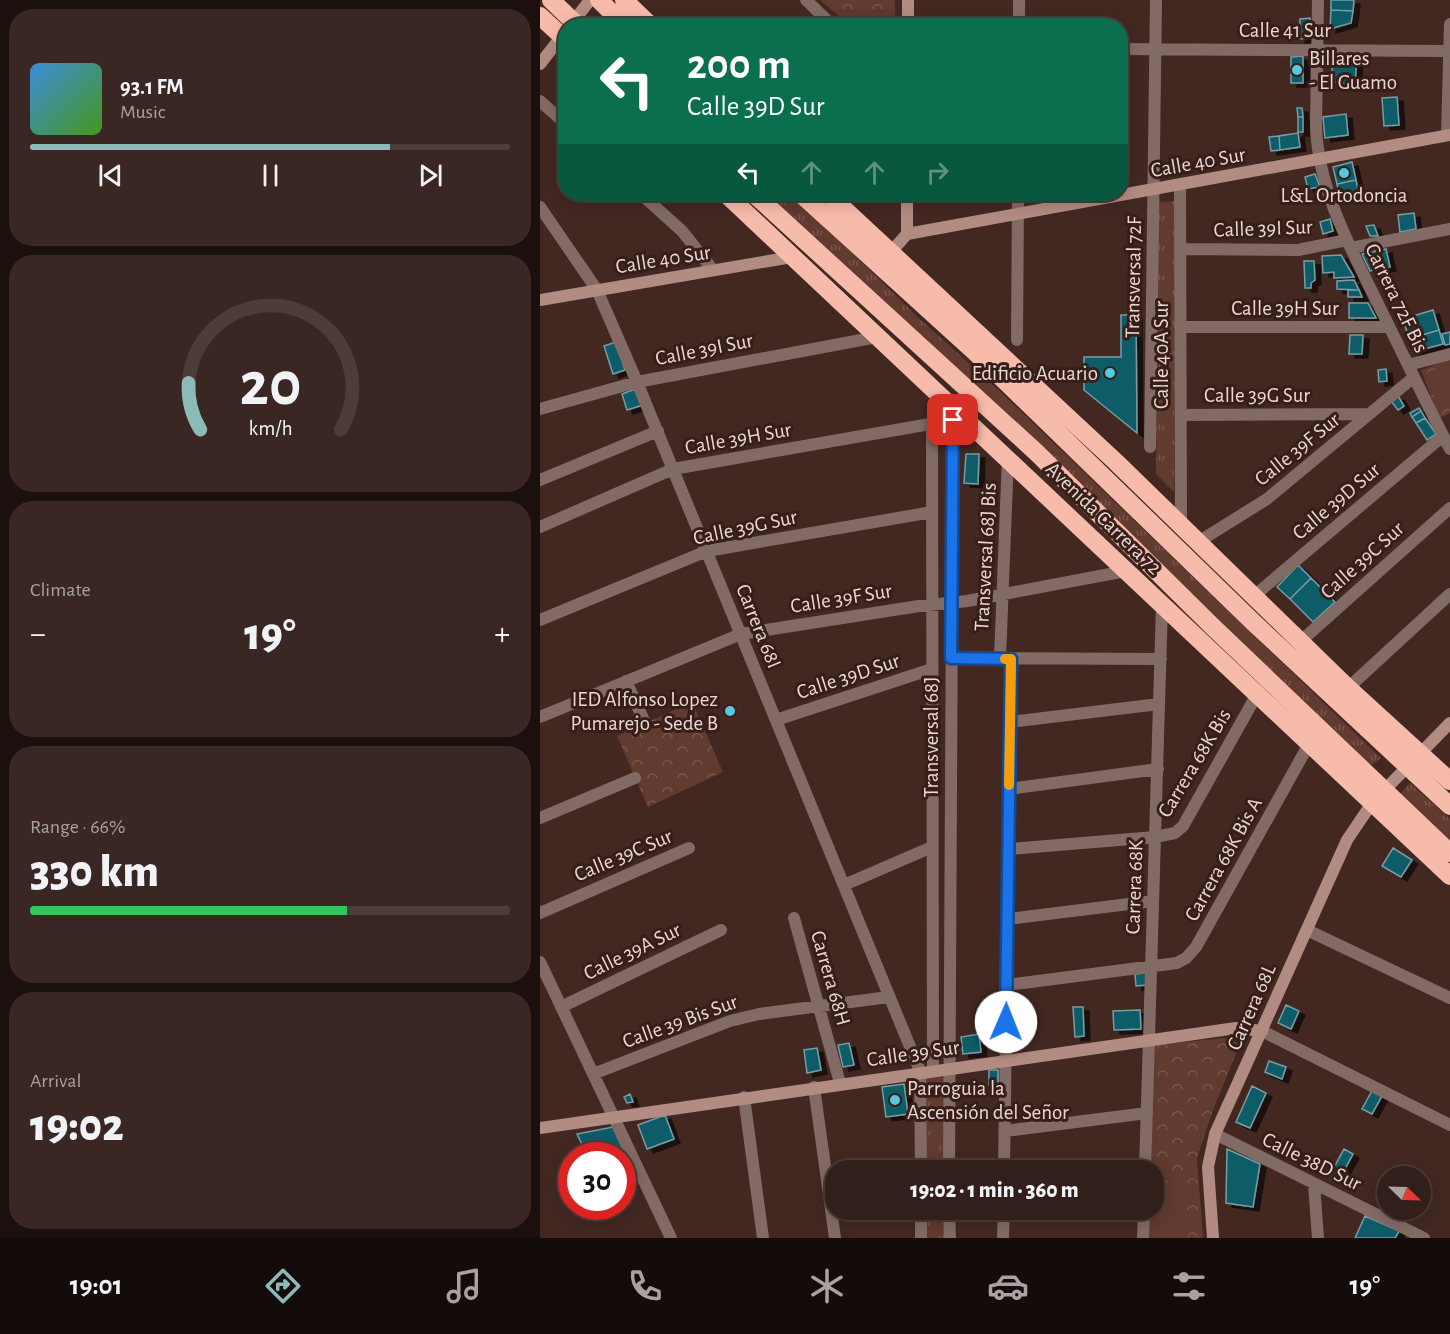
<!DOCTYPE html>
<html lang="en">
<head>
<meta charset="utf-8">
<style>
	:root { --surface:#321e1a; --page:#3a2723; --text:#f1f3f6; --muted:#a8a2a2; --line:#4d3c39; --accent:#8bbbb9 }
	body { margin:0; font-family:"Alegreya Sans",sans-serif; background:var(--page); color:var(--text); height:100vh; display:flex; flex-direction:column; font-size:22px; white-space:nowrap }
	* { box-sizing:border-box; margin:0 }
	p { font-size:20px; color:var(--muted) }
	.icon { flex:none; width:33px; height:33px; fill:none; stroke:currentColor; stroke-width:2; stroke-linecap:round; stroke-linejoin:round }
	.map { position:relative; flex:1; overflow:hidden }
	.sheet { display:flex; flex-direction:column; gap:9px; padding:9px; background:#1c100e; width:540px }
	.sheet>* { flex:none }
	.hud { position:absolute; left:18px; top:18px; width:570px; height:183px; border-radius:24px; box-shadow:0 3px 15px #0003,0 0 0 2px var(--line); background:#0b6e4f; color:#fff; overflow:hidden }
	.needle { width:39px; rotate:113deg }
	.tools { position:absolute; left:837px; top:1166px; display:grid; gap:12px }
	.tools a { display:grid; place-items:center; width:54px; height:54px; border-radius:50%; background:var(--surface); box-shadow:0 3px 15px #0003,0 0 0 2px var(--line); font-size:30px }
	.speed { position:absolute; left:18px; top:1142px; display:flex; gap:12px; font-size:30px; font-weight:700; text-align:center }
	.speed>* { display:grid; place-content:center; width:78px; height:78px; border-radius:50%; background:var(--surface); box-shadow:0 3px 15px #0003,0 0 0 2px var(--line); line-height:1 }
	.speed .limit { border:9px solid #d22; background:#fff; color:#111 }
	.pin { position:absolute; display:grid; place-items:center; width:51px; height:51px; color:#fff; margin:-26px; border-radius:12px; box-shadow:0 3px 9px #0006 }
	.me { position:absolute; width:66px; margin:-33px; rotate:1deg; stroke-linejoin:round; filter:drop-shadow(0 0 4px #0008) }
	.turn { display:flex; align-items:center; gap:21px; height:126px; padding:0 30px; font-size:27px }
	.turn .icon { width:78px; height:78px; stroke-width:2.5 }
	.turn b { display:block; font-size:42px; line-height:51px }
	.lanes { display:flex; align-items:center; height:57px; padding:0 30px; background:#0003; justify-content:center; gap:30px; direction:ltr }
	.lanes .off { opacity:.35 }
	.big { font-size:45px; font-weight:800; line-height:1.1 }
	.sheet .card { flex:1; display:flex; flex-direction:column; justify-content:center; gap:9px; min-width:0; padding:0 21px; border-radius:24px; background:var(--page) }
	.sheet .dial { align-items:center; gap:0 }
	.dial svg { height:156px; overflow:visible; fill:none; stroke:var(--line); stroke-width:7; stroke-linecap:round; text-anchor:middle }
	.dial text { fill:var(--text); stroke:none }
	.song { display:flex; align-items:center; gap:18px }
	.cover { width:72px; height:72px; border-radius:9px; background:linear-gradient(135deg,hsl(210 70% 55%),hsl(100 70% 35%)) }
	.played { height:6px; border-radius:3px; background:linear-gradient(90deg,var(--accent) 75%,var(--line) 75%) }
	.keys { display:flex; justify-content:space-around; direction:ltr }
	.heat { display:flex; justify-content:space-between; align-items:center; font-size:33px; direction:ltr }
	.charge { height:9px; border-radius:4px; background:linear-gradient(90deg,#34c759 66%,var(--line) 0) }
	.trip { position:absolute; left:285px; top:1160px; width:339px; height:60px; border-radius:24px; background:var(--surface); box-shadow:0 3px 15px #0003,0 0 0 2px var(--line); font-weight:800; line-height:60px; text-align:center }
	.tabs { display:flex; height:96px; justify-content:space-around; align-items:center; background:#140c0a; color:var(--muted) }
	.tabs .icon { width:42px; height:42px }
	.tabs .active { color:var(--accent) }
	.tabs b { font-size:27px; color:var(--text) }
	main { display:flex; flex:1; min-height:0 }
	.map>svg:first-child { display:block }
	.grass { fill:url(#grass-tufts) }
	.park { fill:url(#park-crowns) }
	.pitch { fill:#613a30 }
	.building { fill:#0a5b68; stroke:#789da5; stroke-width:1.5; filter:url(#shadow) }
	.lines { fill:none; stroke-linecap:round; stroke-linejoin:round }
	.street { stroke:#836b65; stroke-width:12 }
	.secondary { stroke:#b28c82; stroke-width:12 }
	.highway { stroke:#f7bbac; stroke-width:18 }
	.route-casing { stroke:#114b97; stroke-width:15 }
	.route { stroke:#1a73e8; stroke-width:10 }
	.slow { stroke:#f59e0b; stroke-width:10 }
	.poi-dot { fill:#55cadf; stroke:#381e18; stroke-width:2 }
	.labels { text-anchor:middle; stroke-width:6; stroke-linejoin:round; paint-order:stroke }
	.street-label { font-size:21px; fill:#e9d7d3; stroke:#381e18 }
	.poi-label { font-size:21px; fill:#e9d7d3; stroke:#381e18; text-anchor:start }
</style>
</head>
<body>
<main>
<section class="sheet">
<div class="card">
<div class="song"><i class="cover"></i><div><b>93.1 FM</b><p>Music</p></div></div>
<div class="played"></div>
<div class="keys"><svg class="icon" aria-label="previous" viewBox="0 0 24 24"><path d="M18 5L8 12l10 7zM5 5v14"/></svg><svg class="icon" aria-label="pause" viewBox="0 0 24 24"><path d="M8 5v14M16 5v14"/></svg><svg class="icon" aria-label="next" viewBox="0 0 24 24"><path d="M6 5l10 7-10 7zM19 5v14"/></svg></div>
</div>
<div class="card dial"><svg viewBox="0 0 100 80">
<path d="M14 69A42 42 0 1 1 86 69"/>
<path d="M14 69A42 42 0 0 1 8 45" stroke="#8bbbb9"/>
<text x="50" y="56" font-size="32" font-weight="700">20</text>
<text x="50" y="72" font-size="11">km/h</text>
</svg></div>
<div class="card"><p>Climate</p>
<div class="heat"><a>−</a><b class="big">19°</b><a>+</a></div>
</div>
<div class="card"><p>Range · 66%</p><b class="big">330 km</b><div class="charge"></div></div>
<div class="card"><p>Arrival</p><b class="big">19:02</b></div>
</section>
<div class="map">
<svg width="910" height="1238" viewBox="0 0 910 1238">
	<defs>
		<pattern id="grass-tufts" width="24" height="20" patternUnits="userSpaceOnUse" patternTransform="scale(1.5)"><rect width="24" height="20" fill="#613a30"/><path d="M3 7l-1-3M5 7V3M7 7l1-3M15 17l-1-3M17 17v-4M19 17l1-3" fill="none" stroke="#78564d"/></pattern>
		<pattern id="park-crowns" width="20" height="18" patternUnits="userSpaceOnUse" patternTransform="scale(1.5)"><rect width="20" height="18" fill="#613a30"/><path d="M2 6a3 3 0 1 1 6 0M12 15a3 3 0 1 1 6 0" fill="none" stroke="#78564d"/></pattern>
		<filter id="shadow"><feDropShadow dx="6" dy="4" stdDeviation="0" flood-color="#0009"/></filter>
	</defs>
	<rect width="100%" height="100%" fill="#432822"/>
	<path class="grass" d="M223 194H252L382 321 464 395 841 758 829 767Z
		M636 201 634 492 616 474 618 202Z
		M870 783 910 819V844L858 796Z
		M404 1077 405 1170H385V1078Z
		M386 1209H405V1238H386Z"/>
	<path class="park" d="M280 0H355V25H309Z
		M910 359V413L899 418 881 370Z
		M152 702 183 772 108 807 77 736Z
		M685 1038 700 1044 673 1110 657 1158 663 1238H607L608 1209H614V1170H609L613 1045Z"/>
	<path class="pitch" d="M910 365V397L896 402 886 373Z
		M642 1183 644 1238H611L609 1209H614V1184Z"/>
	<path class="building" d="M791 0H814L813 11 791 10Z
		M791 10 813 11 811 23 790 29Z
		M770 18 769 38 759 39 760 19Z
		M763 56V83H751V57Z
		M792 58H817L815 84 792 82Z
		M857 97 859 125 844 126 842 98Z
		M757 108H762L763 117H758Z
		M806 114 808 135 785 138 783 117Z
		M758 117H763V132H758Z
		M758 133 760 147 740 150 739 136Z
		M739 136 740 150 731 151 729 137Z
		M812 162 816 180 797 184 793 167Z
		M775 174 780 187 768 189 765 177Z
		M816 180 818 191 799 195 797 184Z
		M874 213 876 229 860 232 858 215Z
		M790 219 793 231 783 234 780 222Z
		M834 225 838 236H830L826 226Z
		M846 249 850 267 830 271 822 254Z
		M801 255 814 277 794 278V272L783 273 782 256Z
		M764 261H774L775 280 771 283V288H765Z
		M814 280 819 290 797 289V281Z
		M808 290H819L822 297H808Z
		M809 303H828L836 318H809Z
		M893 310 899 330 869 339 863 319Z
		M581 315H596L597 433 544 390V357H581Z
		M899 330 903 344 873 352 869 339Z
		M910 332V344L905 345 902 334Z
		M810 335H823L822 354H809Z
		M76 342 85 370 73 374 64 346Z
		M846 369 847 381 839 382 838 370Z
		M98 388 103 405 87 410 82 394Z
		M858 396 864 406 858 410 851 401Z
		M879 408 881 411 872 417 870 413Z
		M881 411 885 418 876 423 872 417Z
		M885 418 896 434 887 440 876 423Z
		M426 454H439L438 484 424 483Z
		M758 565 771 578 750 599 737 587Z
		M771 578 795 602 773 622 750 599Z
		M853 848 872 860 861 877 842 866Z
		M606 973 607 985 596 986 595 974Z
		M746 1005 759 1011 751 1029 738 1023Z
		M533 1007H543L544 1036 535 1037Z
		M600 1010 601 1029 574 1030 573 1011Z
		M439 1034 441 1052 423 1054 421 1037Z
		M309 1043 314 1065 303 1067 298 1045Z
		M277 1048 281 1070 267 1073 264 1050Z
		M729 1061 746 1067 742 1079 725 1072Z
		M449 1070H458V1085H449Z
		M364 1084 368 1114 346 1117 342 1087Z
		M712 1086 726 1093 710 1128 696 1122Z
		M833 1089 843 1094 832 1114 822 1109Z
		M90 1094 93 1102 87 1103 84 1097Z
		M125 1115 134 1139 107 1149 98 1125Z
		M73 1127 91 1167 82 1170V1155H47L37 1134Z
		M687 1149 720 1164 713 1207 686 1203Z
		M804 1149 813 1154 799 1180 790 1175Z
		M825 1216 859 1231 855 1238H815Z"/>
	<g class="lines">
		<path class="street" d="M266 0 293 26
			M778 0 776 126C778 192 813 252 841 310 864 356 886 403 910 449
			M479 26V0
			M580 49 909 51
			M0 101 26 124
			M907 135 910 24
			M640 185 641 525
			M101 194 142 231 173 270
			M0 207 57 290 97 382 380 1071 381 1170
			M811 248 910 229
			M640 249 758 250 807 240
			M640 327H849
			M477 340 478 194
			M868 365 910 354
			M0 409 97 382 337 337
			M641 415 829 414
			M392 423 393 1069
			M610 447 616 0
			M0 480 118 431
			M0 527 133 469 413 420
			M658 542 727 499 874 377
			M714 596 903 436
			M0 620 167 551 392 512
			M761 641 910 508
			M411 658 621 659
			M460 658 468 457
			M86 681 105 723
			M808 688 910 594
			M0 717 201 634 379 606 427 601 586 571
			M236 720 392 669
			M470 722 619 704
			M469 789 618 769
			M0 818 95 778
			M469 849 615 837 635 833 643 826 716 696
			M304 885 392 847
			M0 913 149 848
			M254 918 300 1083
			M468 919 613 901
			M767 930 910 998
			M0 962 131 1238
			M467 985 637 963 646 958 656 947 769 744
			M21 1007 181 930
			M722 1031 910 1125
			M53 1074 190 1021 219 1014 349 997
			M274 1087 295 1238
			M204 1097 223 1238
			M465 1131 607 1113
			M675 1134 884 1238
			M409 1170 413 407
			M464 1170 471 659
			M605 1170 622 605
			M774 1184 778 1238
			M381 1209V1238
			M409 1209 410 1238
			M463 1238 464 1209
			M603 1238 604 1209"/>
		<path class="secondary" d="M30 26 50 0
			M368 26V0
			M0 64 25 32
			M367 234V194
			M351 252 367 234 910 135
			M0 300 252 257
			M0 1128 696 1028 722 1031
			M673 1238 668 1167 675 1134 807 840 832 803 910 723"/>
		<path class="highway" d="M11 0 38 26
			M59 0 85 26
			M84 0 111 26
			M0 16 26 40
			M186 194 910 876
			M214 194 497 453 672 626 910 853
			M261 194 435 352 714 623 910 806
			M288 194 576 462 808 688 910 781"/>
	</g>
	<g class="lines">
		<defs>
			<path id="route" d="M413 420 411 658 471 659 466 1022"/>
		</defs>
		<use href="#route" class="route-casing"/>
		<use href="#route" class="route"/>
		<path class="slow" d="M465 659H471L469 785"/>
	</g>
	<g class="poi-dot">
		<circle cx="757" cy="70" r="6"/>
		<circle cx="804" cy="173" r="6"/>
		<circle cx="570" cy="373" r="6"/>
		<circle cx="190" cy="711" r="6"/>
		<circle cx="355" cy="1100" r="6"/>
	</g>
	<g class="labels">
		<g class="street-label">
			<text x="745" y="37">Calle 41 Sur</text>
			<text transform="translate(658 162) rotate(-10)" y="7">Calle 40 Sur</text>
			<text transform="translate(723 228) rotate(-2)" y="7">Calle 39I Sur</text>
			<text transform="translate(123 259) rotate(-9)" y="7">Calle 40 Sur</text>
			<text transform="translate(593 277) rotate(-89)" y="7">Transversal 72F</text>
			<text transform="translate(857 298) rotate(64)" y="7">Carrera 72F Bis</text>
			<text x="745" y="315">Calle 39H Sur</text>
			<text transform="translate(164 349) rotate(-11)" y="7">Calle 39I Sur</text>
			<text transform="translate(621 355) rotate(-90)" y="7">Calle 40A Sur</text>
			<text x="717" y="402">Calle 39G Sur</text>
			<text transform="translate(198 438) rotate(-10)" y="7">Calle 39H Sur</text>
			<text transform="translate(757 449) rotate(-39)" y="7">Calle 39F Sur</text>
			<text transform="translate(796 501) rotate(-40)" y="7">Calle 39D Sur</text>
			<text transform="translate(564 518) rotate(44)" y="7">Avenida Carrera 72</text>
			<text transform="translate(205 527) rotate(-12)" y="7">Calle 39G Sur</text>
			<text transform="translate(445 557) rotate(-87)" y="7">Transversal 68J Bis</text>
			<text transform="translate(822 560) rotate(-42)" y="7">Calle 39C Sur</text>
			<text transform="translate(301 598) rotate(-9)" y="7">Calle 39F Sur</text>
			<text transform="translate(219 626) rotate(68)" y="7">Carrera 68I</text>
			<text transform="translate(308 676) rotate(-18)" y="7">Calle 39D Sur</text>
			<text transform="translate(391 737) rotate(-90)" y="7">Transversal 68J</text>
			<text transform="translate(654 763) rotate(-59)" y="7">Carrera 68K Bis</text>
			<text transform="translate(83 855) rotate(-23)" y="7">Calle 39C Sur</text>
			<text transform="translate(683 859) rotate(-61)" y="7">Carrera 68K Bis A</text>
			<text transform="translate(594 887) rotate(-88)" y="7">Carrera 68K</text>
			<text transform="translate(92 951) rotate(-26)" y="7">Calle 39A Sur</text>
			<text transform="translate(291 978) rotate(74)" y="7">Carrera 68H</text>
			<text transform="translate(711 1007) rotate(-66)" y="7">Carrera 68L</text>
			<text transform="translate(140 1021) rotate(-20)" y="7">Calle 39 Bis Sur</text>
			<text transform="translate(373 1053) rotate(-8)" y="7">Calle 39 Sur</text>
			<text transform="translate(772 1161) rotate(26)" y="7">Calle 38D Sur</text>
		</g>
		<g class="poi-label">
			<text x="769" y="65">Billares<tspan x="769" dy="24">- El Guamo</tspan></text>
			<text x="804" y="202" text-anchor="middle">L&amp;L Ortodoncia</text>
			<text x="558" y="380" text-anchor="end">Edificio Acuario</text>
			<text x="178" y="706" text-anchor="end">IED Alfonso Lopez<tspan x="178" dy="24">Pumarejo - Sede B</tspan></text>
			<text x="367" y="1095">Parroguia la<tspan x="367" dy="24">Ascensión del Señor</tspan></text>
		</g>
	</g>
</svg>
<div class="tools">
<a><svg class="needle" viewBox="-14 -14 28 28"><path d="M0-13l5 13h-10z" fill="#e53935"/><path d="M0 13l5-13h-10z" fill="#a8a2a2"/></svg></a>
</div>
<div class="speed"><div class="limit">30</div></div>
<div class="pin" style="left:413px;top:420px;background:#d93025"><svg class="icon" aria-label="arrive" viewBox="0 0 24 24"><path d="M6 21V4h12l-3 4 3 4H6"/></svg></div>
<svg class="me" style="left:466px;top:1022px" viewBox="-20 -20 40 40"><circle r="19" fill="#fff"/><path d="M0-13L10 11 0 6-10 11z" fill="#1a73e8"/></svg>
<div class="trip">19:02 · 1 min · 360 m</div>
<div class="hud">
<div class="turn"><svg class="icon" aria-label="left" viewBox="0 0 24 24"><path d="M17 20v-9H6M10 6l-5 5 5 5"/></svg><div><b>200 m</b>Calle 39D Sur</div></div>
<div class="lanes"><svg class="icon" aria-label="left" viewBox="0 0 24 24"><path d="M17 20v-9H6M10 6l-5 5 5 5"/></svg><svg class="icon off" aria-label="ahead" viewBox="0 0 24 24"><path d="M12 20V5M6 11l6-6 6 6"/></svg><svg class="icon off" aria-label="ahead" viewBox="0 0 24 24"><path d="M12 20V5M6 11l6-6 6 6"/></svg><svg class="icon off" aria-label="right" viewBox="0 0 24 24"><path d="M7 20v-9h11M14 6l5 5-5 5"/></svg></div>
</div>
</div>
</main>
<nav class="tabs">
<b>19:01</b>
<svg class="icon active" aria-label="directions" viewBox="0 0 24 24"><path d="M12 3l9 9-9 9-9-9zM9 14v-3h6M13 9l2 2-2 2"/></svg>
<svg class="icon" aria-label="music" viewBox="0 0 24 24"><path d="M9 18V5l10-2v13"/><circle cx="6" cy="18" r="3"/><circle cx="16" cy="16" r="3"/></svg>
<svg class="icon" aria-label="phone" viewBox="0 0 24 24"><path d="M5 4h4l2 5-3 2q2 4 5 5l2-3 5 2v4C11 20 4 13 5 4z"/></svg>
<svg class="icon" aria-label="climate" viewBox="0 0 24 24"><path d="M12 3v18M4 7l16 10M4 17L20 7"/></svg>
<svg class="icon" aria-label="car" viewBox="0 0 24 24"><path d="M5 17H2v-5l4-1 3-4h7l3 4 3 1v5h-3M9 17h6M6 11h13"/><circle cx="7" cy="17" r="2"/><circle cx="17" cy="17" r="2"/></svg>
<svg class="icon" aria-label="filters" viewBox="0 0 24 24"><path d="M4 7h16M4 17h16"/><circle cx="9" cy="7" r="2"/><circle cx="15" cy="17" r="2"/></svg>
<b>19°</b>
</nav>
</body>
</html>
